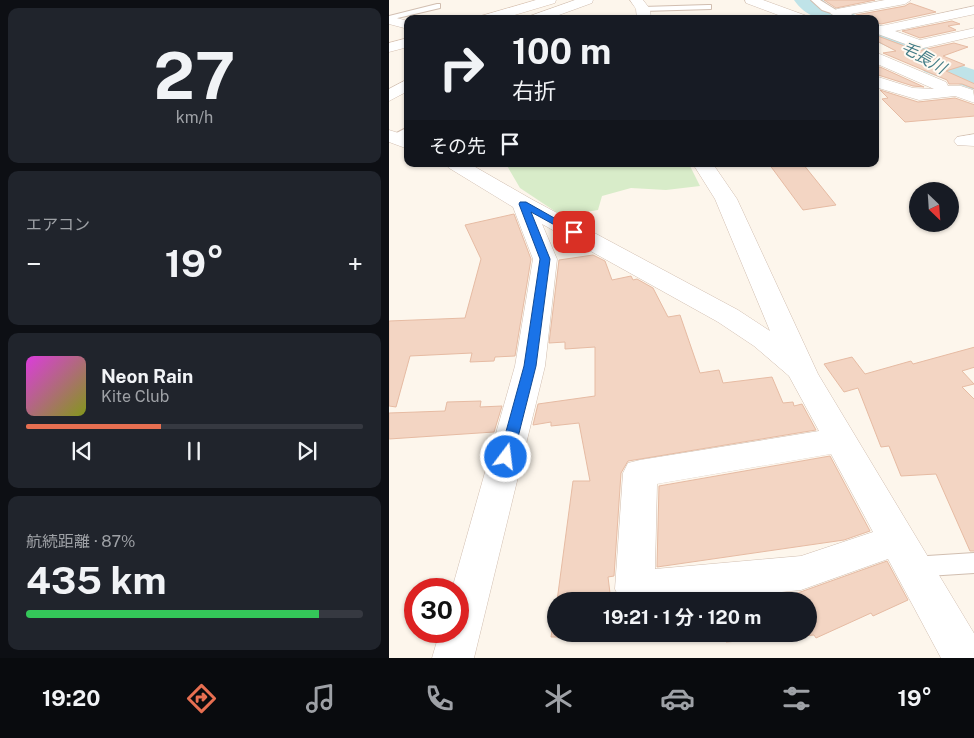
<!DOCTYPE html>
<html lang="ja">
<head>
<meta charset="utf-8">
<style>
	:root { --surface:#171b24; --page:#20242c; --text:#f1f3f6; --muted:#9ea1a6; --line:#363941; --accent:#e76f51 }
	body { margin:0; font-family:"Public Sans","Noto Sans JP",sans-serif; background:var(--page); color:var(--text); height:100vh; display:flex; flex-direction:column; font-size:19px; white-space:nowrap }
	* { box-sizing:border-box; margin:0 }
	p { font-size:16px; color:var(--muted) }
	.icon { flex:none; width:28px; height:28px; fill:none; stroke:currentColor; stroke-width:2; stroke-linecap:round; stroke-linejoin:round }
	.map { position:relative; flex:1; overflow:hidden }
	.details { display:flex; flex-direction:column; gap:8px; padding:8px; background:#0d0f14; width:389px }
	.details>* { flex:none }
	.hud { position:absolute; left:15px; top:15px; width:475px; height:152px; border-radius:10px; box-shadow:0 1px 4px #0004; background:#171b24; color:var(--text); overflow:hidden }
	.needle { width:32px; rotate:155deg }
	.tools { position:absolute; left:520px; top:182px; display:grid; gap:10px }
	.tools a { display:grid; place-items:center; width:50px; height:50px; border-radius:50%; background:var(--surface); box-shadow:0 1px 4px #0004; font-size:25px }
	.speed { position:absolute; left:15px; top:578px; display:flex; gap:10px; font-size:25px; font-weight:700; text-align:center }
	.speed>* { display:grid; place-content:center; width:65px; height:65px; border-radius:50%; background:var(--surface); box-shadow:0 1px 4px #0004; line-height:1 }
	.speed .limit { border:8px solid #d22; background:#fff; color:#111 }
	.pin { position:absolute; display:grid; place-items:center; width:42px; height:42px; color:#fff; margin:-21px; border-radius:10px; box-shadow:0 2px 8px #0006 }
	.me { position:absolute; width:55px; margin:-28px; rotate:15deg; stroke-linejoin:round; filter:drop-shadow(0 0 4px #0008) }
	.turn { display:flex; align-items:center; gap:18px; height:105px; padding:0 25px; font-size:22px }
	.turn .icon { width:65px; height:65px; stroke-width:2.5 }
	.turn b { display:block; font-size:35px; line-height:42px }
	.then { display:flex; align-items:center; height:48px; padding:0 25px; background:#0003; gap:10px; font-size:19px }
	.big { font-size:38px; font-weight:700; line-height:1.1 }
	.details .card { flex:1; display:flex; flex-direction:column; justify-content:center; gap:8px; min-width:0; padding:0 18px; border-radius:10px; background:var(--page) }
	.details .dial { align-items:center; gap:0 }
	.dial b { font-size:65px; line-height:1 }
	.song { display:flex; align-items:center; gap:15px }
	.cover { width:60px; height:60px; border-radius:8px; background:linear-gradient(135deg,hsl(300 70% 55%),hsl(70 70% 35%)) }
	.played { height:5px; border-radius:2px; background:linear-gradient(90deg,var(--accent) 40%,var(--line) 40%) }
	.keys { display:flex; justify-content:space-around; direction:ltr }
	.heat { display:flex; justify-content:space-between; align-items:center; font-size:28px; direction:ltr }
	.charge { height:8px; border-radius:4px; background:linear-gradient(90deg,#34c759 87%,var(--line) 0) }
	.trip { position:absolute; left:158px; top:592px; width:270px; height:50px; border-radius:25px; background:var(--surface); box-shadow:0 1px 4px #0004; font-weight:700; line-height:50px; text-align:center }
	.tab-bar { display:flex; height:80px; justify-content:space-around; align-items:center; background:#090b0e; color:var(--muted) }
	.tab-bar .icon { width:35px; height:35px }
	.tab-bar .active { color:var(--accent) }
	.tab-bar b { font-size:22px; color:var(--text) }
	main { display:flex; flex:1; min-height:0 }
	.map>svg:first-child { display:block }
	.green { fill:#d8ecc9 }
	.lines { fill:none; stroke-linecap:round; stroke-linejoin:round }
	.river { fill:#bfe3e8; fill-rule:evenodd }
	.building { fill:#f3d5c3; stroke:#e6bba3 }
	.service-casing { stroke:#d1beb0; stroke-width:2 }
	.minor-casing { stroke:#d1beb0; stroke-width:1 }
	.secondary-casing { stroke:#d6c0b0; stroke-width:1 }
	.service { fill:#fff; fill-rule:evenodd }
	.minor { fill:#fff; fill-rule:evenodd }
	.secondary { fill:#fff; fill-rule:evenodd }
	.route { fill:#1a73e8; stroke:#114b97 }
	.labels { text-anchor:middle; stroke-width:4; stroke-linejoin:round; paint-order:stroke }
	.far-water-label { font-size:16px; font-style:italic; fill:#437c86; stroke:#fffaf3 }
</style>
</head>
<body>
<main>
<section class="details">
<div class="card dial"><b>27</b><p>km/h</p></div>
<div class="card"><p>エアコン</p>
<div class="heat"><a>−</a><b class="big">19°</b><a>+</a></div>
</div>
<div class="card">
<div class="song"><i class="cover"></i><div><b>Neon Rain</b><p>Kite Club</p></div></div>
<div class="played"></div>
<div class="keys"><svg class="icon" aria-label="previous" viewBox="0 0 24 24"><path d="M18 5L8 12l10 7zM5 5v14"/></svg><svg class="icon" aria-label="pause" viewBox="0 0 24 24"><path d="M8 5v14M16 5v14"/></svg><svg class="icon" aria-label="next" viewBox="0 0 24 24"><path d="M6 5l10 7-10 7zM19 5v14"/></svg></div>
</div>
<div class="card"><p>航続距離 · 87%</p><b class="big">435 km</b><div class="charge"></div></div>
</section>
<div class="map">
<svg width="586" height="658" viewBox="0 0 586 658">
	<rect width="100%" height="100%" fill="#fdf6ec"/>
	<path class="green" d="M117 164H300L311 186 277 190 242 188 213 196 209 210 173 216 131 188Z"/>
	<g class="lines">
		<path class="river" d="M405 0H434L441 7 465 14 469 19C442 19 422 24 405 0Z
			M486 23 525 38 556 60 586 70V90L536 72 505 50 486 41Z"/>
	</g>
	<path class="building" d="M435 0H486L447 8Z
		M521 3 547 12 492 24 486 22V19H471L467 15 516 6Z
		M563 21 571 24 559 26 567 30 531 38 513 31Z
		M486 35 529 51 565 43 579 47 554 56 576 65 557 71 586 84V89L573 84H560L558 80 494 53 507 51 486 40Z
		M491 67 535 87 524 86 486 74V68Z
		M491 90 529 102 566 98 586 105V116L516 122 493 99 499 98Z
		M380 164H414L447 205 414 210Z
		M125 214 142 259 126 356 106 357 105 361 81 362 83 353 21 356 7 407 0 406V321L76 318 92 259 76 225Z
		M204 255 216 261 223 280 242 276 244 280 248 279 264 288 279 317 291 315 311 373 330 370 334 383 383 377 394 403 404 402 405 406 413 404 427 430 239 461 232 473 225 576 219 577 222 601H168L184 481H201L190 423 162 426V422L144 425 149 404 206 396V347L176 349V342L160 343 170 260Z
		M586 347V367L573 371 585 384 573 387 586 400V551H581L547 474 512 476 500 446 492 447 469 388 455 392 435 364 463 357 476 374 522 361 524 364Z
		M92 401 91 407 113 406 105 432 0 439V413L56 411 58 402Z
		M441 456 481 531 455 540 268 567 270 486Z
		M498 561 519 600 484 616 482 613 427 638 425 635 337 642V634H419V601L333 600 403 595Z
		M166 612V634H226V637H162Z"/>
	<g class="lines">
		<defs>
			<path id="service" d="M422 0H431L452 13 448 15 433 10Z
				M48 4H51V8L0 20V16Z
				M319 5H322V9L254 11 250 9 254 7Z
				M19 127V135L10 140H2V136Z
				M586 553V573L523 577 515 574 512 567 515 560 523 557Z"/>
			<path id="minor" d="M186 0H204L203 3 159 19H139L141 16Z
				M241 0H254L261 9 262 19H248L247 9Z
				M356 0H374L418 16 420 19H400L357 3Z
				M496 0H522L516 4 462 14 469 19H450L441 13 448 9Z
				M586 6V14L506 31 531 40 586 28V36L530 49 486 33V24L492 26Z
				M0 16 19 21V29L0 24Z
				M486 52 557 82 559 86H572L584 90 586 103 566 96 530 100 486 87V76L524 88 545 89 486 63Z
				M19 79V91L0 101V89Z
				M0 130 19 136V149L0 142Z
				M586 134V146L568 145 565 141 568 137Z
				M57 164H81L142 199 349 310 381 331 326 199 304 164H324L348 199 429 374 586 635V658H552L499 559 412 590 302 601H232L226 589 234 473 239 463 251 460 430 431 400 376 365 346 329 322 153 224 168 259 156 366 85 658H43L51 631H69V589H63L126 366 144 259 124 207 60 168ZM442 454 484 532 412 556 266 569 268 484Z"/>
			<path id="secondary" d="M147 0H167L166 3 112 19H90L92 16Z
				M19 38V47L0 52V43Z"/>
		</defs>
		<use href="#service" class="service-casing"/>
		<use href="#minor" class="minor-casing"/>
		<use href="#secondary" class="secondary-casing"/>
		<use href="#service" class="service"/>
		<use href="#minor" class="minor"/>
		<use href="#secondary" class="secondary"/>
	</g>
	<path class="route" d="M131 202H137L190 232 182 234 142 212 161 259 147 366 124 457 117 462 110 457 135 366 151 259 130 204Z"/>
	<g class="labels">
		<g class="far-water-label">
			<text transform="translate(535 57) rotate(30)" y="6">毛長川</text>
		</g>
	</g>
</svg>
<div class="tools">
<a><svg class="needle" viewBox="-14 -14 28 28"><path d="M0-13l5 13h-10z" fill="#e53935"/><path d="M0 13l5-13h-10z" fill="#9ea1a6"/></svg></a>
</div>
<div class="speed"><div class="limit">30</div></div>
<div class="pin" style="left:185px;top:232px;background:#d93025"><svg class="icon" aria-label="arrive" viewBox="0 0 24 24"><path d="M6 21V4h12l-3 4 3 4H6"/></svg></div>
<svg class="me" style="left:117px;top:457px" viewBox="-20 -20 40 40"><circle r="17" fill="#1a73e8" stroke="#fff" stroke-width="3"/><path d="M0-11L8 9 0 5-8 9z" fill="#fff"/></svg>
<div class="trip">19:21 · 1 分 · 120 m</div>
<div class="hud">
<div class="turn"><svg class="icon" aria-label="right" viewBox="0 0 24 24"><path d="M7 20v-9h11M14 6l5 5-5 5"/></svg><div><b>100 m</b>右折</div></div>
<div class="then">その先<svg class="icon" aria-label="arrive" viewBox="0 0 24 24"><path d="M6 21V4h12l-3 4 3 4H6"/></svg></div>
</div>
</div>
</main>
<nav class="tab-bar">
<b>19:20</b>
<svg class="icon active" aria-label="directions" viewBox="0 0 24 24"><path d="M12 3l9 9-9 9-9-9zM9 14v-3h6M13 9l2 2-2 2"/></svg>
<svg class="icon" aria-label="music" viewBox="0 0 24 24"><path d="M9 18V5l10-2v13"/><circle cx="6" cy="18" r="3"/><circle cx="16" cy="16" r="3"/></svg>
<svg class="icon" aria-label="phone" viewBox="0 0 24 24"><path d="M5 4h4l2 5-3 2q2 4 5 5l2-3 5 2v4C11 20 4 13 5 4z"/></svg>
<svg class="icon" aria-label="climate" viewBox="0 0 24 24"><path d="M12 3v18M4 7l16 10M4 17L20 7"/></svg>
<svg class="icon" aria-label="car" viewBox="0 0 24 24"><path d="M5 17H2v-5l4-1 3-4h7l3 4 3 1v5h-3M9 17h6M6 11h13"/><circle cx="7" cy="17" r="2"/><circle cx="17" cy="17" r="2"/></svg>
<svg class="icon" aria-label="filters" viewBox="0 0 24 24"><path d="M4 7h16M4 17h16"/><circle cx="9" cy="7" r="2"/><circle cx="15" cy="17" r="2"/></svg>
<b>19°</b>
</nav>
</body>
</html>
